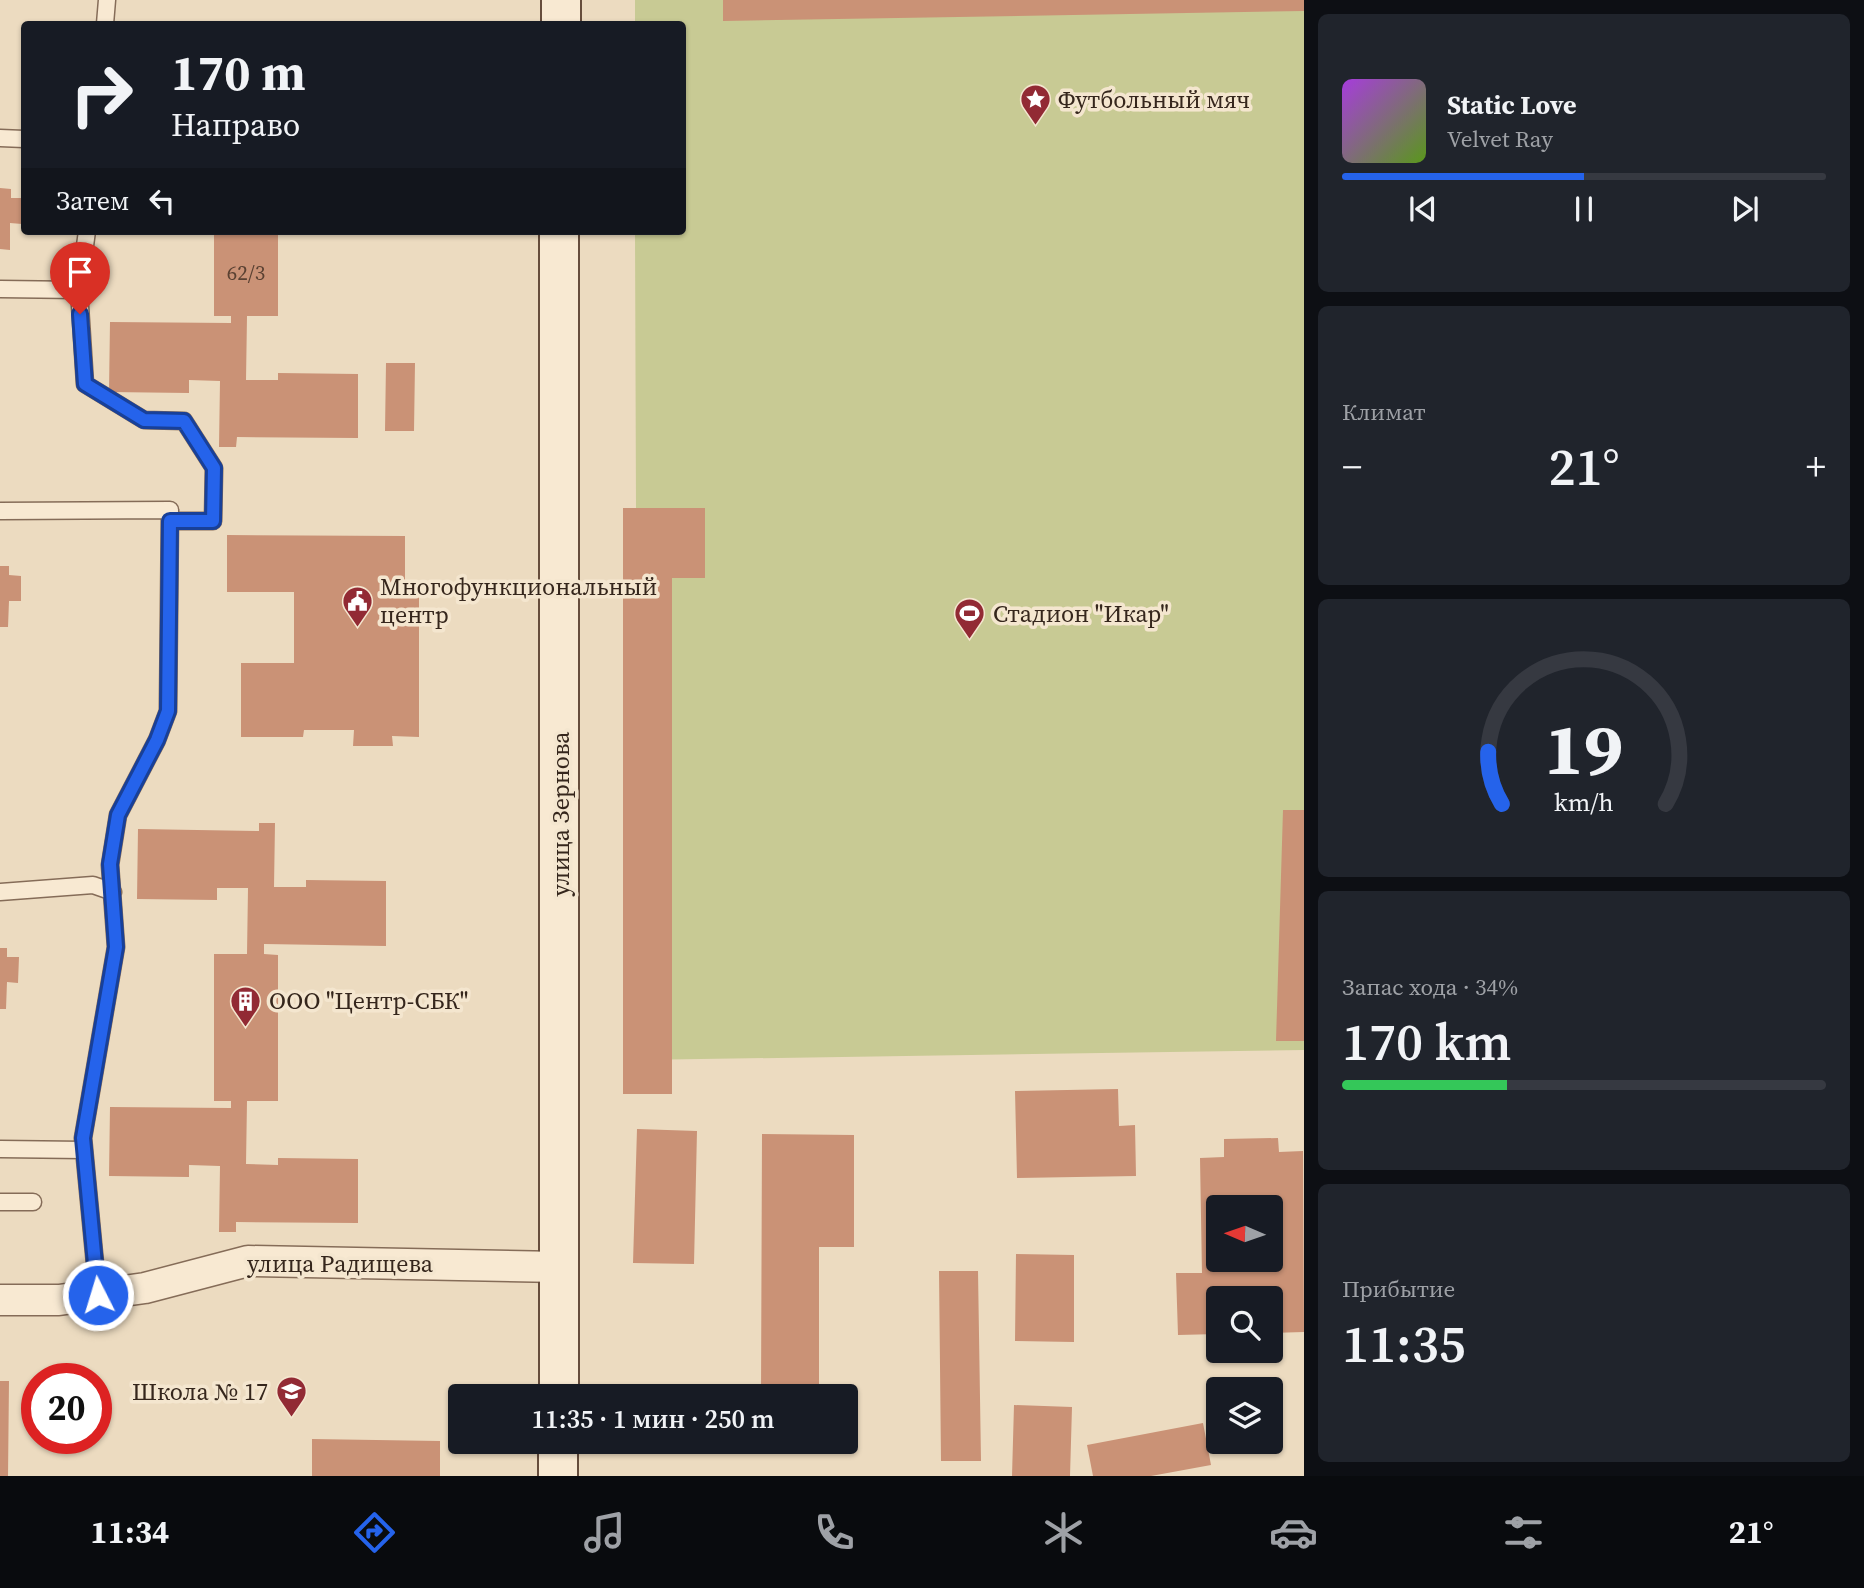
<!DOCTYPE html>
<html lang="ru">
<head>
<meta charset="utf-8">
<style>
	:root { --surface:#171b24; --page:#20242c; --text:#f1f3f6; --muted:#9ea1a6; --line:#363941; --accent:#2563eb }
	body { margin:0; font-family:"Source Serif 4",serif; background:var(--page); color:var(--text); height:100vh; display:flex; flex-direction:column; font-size:26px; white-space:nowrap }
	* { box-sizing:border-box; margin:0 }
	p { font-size:23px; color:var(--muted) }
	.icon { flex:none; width:38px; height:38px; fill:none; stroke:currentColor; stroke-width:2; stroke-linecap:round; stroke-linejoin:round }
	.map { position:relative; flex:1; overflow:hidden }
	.drawer { display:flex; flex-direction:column; gap:14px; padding:14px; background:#0d0f14; width:560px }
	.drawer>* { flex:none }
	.guide { position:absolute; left:21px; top:21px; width:665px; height:214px; border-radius:7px; box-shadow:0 2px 5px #0004; background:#171b24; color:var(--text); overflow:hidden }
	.needle { width:46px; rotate:272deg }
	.fabs { position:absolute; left:1206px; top:1195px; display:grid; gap:14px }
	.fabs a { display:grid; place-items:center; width:77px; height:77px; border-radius:7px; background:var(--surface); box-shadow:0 2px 5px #0004; font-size:35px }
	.speed { position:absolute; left:21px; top:1363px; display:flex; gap:14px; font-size:35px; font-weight:700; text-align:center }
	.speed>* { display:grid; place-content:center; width:91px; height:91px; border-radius:50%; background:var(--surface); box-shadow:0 2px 5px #0004; line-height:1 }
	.speed .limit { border:10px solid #d22; background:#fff; color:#111 }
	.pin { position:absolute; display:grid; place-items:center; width:60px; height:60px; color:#fff; margin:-72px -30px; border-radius:50% 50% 50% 0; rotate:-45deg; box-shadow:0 0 7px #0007 }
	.pin .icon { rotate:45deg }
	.me { position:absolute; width:77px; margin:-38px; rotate:355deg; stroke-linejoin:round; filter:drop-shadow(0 0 5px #0008) }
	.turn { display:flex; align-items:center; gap:24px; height:147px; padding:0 35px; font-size:32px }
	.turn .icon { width:91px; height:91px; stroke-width:2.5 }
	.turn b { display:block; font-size:49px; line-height:60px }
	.then { display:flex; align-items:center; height:66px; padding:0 35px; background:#0003; gap:14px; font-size:26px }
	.big { font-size:52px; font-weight:600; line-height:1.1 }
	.drawer .card { flex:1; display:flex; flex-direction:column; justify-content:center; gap:10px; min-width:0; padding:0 24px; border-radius:10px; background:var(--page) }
	.drawer .dial { align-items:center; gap:0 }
	.dial svg { height:182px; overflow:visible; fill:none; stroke:var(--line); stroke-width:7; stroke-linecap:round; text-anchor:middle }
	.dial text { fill:var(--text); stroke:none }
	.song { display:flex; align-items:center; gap:21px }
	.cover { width:84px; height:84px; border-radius:10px; background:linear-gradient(135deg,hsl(280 70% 55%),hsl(90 70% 35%)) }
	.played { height:7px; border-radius:4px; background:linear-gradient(90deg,var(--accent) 50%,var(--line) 50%) }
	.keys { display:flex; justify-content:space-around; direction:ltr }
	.heat { display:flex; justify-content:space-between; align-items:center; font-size:38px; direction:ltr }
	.charge { height:10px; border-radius:5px; background:linear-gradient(90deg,#34c759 34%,var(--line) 0) }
	.trip { position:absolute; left:448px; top:1384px; width:410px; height:70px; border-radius:7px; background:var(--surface); box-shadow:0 2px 5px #0004; font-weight:600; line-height:70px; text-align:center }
	.tabs { display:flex; height:112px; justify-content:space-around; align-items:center; background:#090b0e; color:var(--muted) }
	.tabs .icon { width:49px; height:49px }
	.tabs .active { color:var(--accent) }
	.tabs b { font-size:32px; color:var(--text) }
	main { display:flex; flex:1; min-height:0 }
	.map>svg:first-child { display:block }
	.green { fill:#c8ca94 }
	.building { fill:#ca9276; fill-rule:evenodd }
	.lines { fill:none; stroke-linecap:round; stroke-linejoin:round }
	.service-casing { stroke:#856c58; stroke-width:19 }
	.minor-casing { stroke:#856c58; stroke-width:33 }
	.secondary-casing { stroke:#664d3c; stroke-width:42 }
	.service { stroke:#f8e9d2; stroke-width:16 }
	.minor { stroke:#f8e9d2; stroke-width:30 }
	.secondary { stroke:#f8e9d2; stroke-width:38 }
	.route-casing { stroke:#184099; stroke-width:18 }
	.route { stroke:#2563eb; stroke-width:12 }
	.labels { text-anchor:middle; stroke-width:7; stroke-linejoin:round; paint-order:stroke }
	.number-label { font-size:21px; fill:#5a4132 }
	.poi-label { font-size:24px; fill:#35261c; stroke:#f4e6cf; text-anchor:start }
	.street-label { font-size:24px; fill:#35261c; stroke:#f4e6cf }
</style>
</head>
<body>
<main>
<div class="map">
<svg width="1304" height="1476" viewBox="0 0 1304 1476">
	<rect width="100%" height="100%" fill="#ecdbc0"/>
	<path class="green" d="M635 0H1304V1050L638 1060 635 231H682V24H635Z"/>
	<path class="building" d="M723 0H1304V11L723 21Z
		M0 188 11 189V198H23L22 224 10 223V250L0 249Z
		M214 231H278V316H247L246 380H278V373L358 374V438L237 437 236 447H219L220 381 189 380V393L109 392 110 322 231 323V316H214Z
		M386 363H415L414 431H385Z
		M623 508H705V578H672V1094H623Z
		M227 535 405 536V588H419V737L392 736 393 746H353L354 730H304L303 737H241V663H294V592H227Z
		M0 566H9V575L21 576V601H9L8 627H0Z
		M1283 810H1304V1041H1276Z
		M259 823H275L274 887H306V880L386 881V946L264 944V954L278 955V1101H247L246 1164 278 1165V1158L358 1159V1223L236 1222V1232H219L220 1166 189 1165V1177L109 1176 110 1107 231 1108V1101H214V954H247L248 888H217V900L137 899 138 829 259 831Z
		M0 948H7V957H19L18 983 7 982 6 1009H0Z
		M1118 1089 1119 1126 1135 1125 1136 1176 1017 1178 1015 1091Z
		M637 1129 697 1131 694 1264 633 1263Z
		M762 1134 854 1135V1247H819V1396H761Z
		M1278 1138 1279 1152 1303 1151 1304 1332 1270 1333V1298H1218V1334L1178 1335 1176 1273H1202L1200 1158 1224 1157V1139ZM1218 1208H1270V1260H1218Z
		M1016 1254 1074 1255V1342L1015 1341Z
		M939 1271H978L981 1461H941Z
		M0 1381H9L8 1476H0Z
		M1014 1405 1072 1407 1070 1476H1012Z
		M1203 1423 1211 1465 1151 1476H1093L1087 1445Z
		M312 1439 440 1441V1476H312Z
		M761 1442H819V1446L761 1445Z"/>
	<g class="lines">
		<defs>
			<path id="service" d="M105 24 107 0
				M0 138 24 139
				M0 289 79 290 87 231
				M79 290 85 384 144 420 184 421 214 468 213 521H170
				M0 511 170 510 168 711 157 740 118 815 110 865 116 947 83 1138 98 1295
				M0 892 93 885 113 892
				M0 1149 84 1150
				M0 1202H33"/>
			<path id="minor" d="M0 1300H59L145 1288 248 1261 559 1267"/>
			<path id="secondary" d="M561 24V0
				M559 1396V231
				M558 1476V1442"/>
		</defs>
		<use href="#service" class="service-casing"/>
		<use href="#minor" class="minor-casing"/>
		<use href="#secondary" class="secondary-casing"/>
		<use href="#service" class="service"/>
		<use href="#minor" class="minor"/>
		<use href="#secondary" class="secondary"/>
	</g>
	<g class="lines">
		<defs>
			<path id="route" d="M80 314 85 384 144 420 184 421 214 468 213 521H170L168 711 157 740 118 815 110 864 116 947 83 1138 98 1295"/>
		</defs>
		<use href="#route" class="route-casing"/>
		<use href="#route" class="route"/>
	</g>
	<defs>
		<symbol id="sight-pin" viewBox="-11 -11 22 30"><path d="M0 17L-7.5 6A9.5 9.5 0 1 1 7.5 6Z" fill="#922a34" stroke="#f4e6cf"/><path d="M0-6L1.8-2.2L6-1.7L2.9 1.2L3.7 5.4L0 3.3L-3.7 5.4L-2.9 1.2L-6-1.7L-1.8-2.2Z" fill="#fff"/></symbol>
		<symbol id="civic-pin" viewBox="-11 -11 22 30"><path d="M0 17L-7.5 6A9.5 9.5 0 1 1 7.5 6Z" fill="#922a34" stroke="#f4e6cf"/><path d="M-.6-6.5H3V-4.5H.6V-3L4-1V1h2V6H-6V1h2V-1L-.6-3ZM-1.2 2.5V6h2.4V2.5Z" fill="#fff"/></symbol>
		<symbol id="stadium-pin" viewBox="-11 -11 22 30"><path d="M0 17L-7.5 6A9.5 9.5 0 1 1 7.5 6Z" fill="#922a34" stroke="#f4e6cf"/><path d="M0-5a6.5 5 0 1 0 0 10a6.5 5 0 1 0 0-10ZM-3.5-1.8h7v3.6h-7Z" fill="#fff"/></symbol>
		<symbol id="building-pin" viewBox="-11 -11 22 30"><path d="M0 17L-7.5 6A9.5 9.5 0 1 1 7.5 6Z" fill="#922a34" stroke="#f4e6cf"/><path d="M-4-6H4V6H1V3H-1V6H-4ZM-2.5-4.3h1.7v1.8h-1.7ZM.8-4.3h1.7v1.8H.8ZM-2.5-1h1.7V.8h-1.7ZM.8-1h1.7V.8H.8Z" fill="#fff"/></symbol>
		<symbol id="school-pin" viewBox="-11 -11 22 30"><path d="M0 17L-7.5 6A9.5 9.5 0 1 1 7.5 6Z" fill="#922a34" stroke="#f4e6cf"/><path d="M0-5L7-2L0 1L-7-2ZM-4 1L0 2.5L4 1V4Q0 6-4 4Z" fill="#fff"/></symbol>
	</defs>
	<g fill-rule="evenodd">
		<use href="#sight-pin" x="1018" y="82" width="35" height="47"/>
		<use href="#civic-pin" x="340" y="584" width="35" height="47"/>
		<use href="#stadium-pin" x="952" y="596" width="35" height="47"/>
		<use href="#building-pin" x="228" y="984" width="35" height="47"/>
		<use href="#school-pin" x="274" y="1374" width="35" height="47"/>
	</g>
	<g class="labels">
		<g class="number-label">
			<text x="246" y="280">62/3</text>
		</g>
		<g class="poi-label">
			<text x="1058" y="108">Футбольный мяч</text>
			<text x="380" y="595">Многофункциональный<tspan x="380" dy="28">центр</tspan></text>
			<text x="993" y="622">Стадион "Икар"</text>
			<text x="269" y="1009">ООО "Центр-СБК"</text>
			<text x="268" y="1400" text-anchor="end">Школа № 17</text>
		</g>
		<g class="street-label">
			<text transform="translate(561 814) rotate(-90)" y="8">улица Зернова</text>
			<text x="340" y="1272">улица Радищева</text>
		</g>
	</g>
</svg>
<div class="fabs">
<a><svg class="needle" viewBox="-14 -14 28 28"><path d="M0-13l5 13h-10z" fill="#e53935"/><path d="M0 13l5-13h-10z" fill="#9ea1a6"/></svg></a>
<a><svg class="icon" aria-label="search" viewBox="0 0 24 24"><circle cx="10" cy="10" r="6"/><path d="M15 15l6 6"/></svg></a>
<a><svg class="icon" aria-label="layers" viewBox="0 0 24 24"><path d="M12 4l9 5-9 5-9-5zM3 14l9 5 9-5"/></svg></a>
</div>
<div class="speed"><div class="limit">20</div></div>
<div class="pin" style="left:80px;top:314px;background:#d93025"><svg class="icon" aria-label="arrive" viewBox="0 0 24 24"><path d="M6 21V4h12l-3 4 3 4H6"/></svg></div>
<svg class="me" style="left:98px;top:1295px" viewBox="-20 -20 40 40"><circle r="17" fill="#2563eb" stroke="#fff" stroke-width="3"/><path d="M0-11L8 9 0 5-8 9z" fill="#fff"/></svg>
<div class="trip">11:35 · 1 мин · 250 m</div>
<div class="guide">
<div class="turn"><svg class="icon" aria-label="right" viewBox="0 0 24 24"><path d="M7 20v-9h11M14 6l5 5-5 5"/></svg><div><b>170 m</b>Направо</div></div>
<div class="then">Затем<svg class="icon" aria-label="left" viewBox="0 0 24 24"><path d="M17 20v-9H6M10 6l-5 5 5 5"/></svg></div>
</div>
</div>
<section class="drawer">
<div class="card">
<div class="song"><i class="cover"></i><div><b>Static Love</b><p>Velvet Ray</p></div></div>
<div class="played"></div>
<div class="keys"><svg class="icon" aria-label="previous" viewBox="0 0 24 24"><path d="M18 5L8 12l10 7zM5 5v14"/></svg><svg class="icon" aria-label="pause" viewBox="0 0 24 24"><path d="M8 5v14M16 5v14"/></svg><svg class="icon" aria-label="next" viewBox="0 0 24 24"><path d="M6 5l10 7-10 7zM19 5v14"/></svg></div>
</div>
<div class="card"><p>Климат</p>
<div class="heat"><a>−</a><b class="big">21°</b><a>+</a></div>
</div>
<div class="card dial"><svg viewBox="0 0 100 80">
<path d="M14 69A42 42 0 1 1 86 69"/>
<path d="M14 69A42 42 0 0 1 8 46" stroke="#2563eb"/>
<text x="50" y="56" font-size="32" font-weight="700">19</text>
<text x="50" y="72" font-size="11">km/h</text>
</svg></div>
<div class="card"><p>Запас хода · 34%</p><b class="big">170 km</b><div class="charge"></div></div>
<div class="card"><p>Прибытие</p><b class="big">11:35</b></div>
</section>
</main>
<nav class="tabs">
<b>11:34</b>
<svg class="icon active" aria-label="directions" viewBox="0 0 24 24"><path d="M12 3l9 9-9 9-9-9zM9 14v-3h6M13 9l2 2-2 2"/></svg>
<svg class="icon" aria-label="music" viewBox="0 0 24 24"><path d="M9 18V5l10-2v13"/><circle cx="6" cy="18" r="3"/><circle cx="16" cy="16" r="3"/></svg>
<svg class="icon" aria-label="phone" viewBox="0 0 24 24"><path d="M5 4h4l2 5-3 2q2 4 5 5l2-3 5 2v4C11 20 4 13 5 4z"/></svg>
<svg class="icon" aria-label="climate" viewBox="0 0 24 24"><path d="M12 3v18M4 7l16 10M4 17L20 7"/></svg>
<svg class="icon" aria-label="car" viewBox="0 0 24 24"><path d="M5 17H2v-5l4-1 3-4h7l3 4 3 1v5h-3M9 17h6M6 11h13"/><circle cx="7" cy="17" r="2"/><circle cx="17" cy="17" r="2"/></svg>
<svg class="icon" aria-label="filters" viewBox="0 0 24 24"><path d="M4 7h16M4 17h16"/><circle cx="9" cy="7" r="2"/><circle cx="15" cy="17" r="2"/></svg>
<b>21°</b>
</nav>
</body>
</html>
